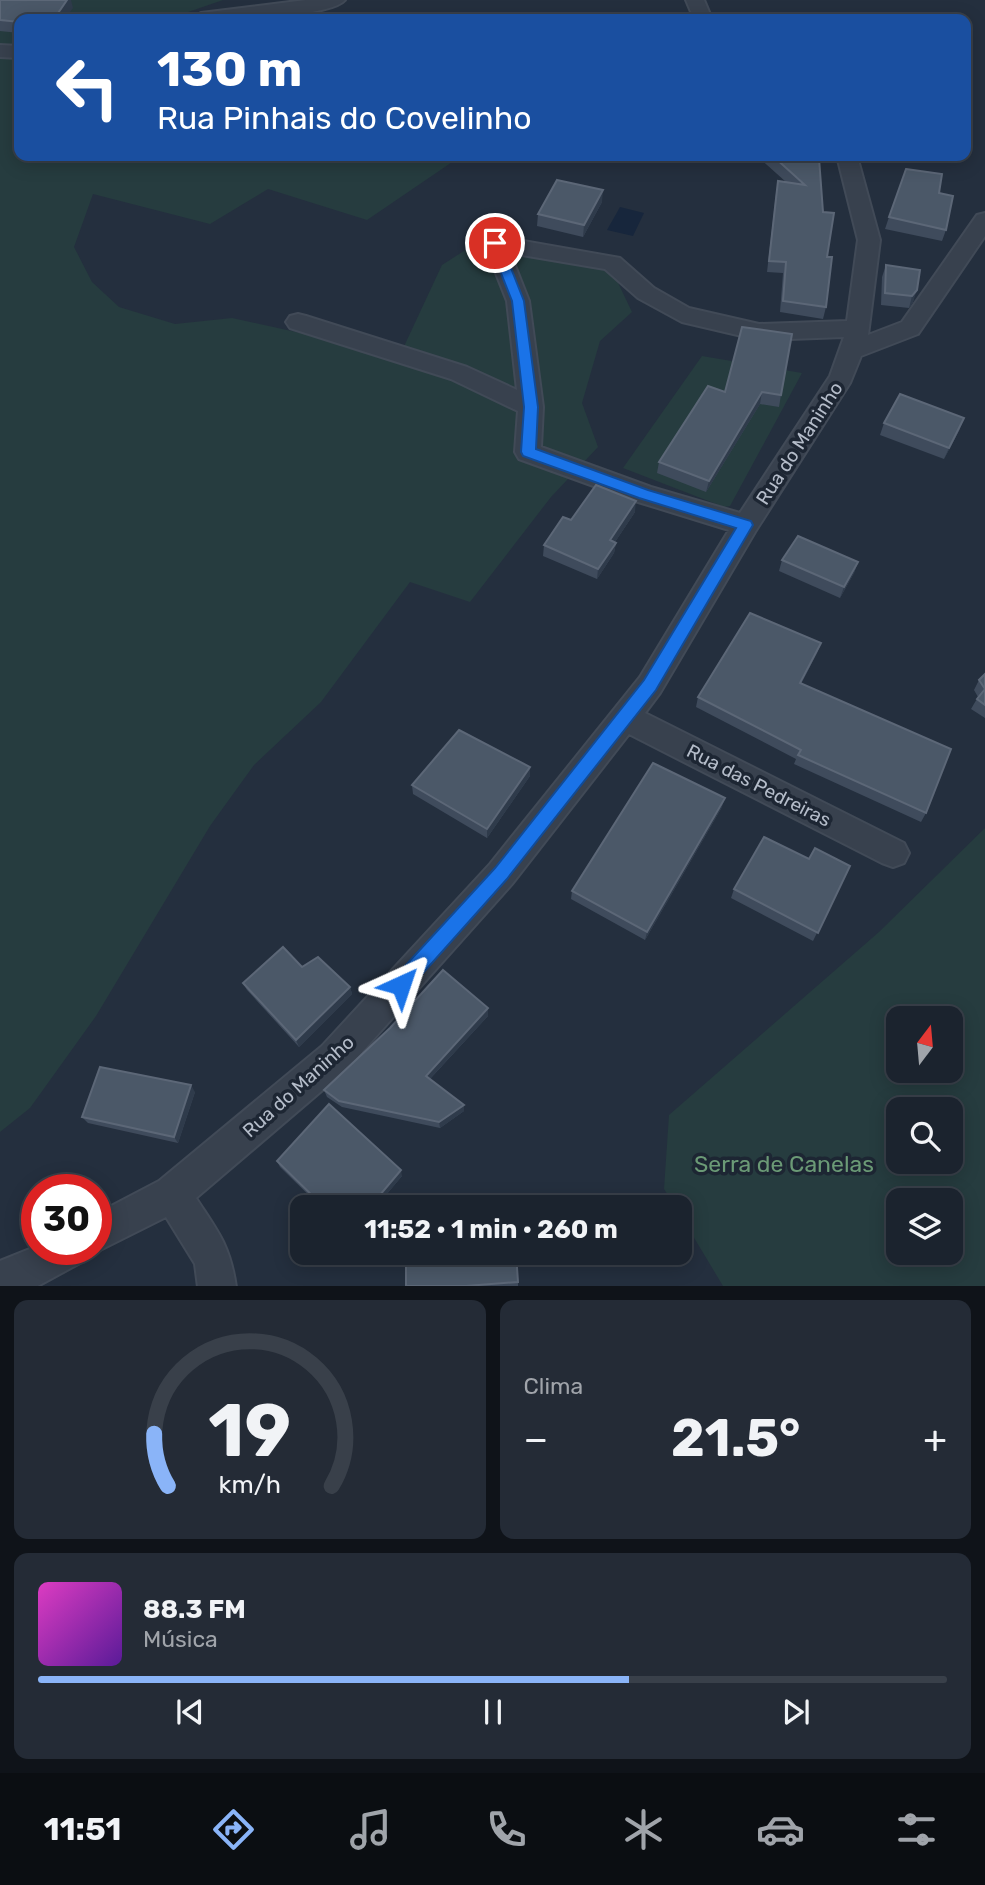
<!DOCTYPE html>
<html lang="pt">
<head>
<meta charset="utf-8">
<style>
	:root { --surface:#1b232e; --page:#242b36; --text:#f1f3f6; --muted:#a0a4aa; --line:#39404a; --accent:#8ab4f8 }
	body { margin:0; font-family:Rubik,sans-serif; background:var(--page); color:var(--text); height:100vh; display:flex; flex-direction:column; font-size:26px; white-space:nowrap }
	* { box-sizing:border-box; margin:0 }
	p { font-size:23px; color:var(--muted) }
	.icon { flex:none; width:38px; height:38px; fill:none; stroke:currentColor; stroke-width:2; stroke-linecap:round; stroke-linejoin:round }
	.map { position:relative; height:1286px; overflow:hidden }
	.side { display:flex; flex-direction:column; gap:14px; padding:14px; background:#0f1319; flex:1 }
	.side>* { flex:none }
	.hud { position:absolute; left:14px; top:14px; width:957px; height:147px; border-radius:14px; box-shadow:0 4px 18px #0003,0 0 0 2px var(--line); background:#1a4fa0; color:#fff; overflow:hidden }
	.needle { width:46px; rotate:16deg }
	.fabs { position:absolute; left:886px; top:1006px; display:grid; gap:14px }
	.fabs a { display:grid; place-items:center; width:77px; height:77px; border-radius:14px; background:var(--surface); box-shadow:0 4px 18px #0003,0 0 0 2px var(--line); font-size:35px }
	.speed { position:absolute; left:21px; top:1174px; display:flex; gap:14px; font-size:35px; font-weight:700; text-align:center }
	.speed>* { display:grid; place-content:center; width:91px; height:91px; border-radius:50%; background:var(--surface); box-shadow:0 4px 18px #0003,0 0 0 2px var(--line); line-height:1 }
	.speed .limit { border:10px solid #d22; background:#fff; color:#111 }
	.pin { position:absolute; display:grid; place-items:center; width:60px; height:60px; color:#fff; margin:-30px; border:4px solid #fff; border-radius:50%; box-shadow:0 2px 7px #0007 }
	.me { position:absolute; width:77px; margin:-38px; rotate:42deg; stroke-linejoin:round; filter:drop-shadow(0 0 5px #0008) }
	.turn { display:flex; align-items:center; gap:24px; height:147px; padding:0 28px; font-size:32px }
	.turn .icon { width:91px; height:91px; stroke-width:2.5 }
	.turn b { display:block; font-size:49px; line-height:60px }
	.big { font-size:52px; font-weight:700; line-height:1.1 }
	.side .card { flex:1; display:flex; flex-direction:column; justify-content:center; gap:10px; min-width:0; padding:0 24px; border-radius:14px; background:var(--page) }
	.side .dial { align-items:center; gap:0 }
	.dial svg { height:182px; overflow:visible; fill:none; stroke:var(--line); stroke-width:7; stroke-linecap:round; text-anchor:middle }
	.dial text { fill:var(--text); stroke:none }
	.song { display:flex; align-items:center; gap:21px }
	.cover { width:84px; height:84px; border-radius:10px; background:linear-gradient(135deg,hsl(310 70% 55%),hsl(270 70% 35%)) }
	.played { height:7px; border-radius:4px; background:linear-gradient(90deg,var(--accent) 65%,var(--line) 65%) }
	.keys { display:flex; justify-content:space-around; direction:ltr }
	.heat { display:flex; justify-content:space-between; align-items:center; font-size:38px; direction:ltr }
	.side .tiles { flex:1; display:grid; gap:14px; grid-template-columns:1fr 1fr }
	.card:last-child { grid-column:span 2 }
	.trip { position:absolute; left:290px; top:1195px; width:402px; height:70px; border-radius:14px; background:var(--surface); box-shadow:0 4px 18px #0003,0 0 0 2px var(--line); font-weight:700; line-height:70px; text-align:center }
	.tabs { display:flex; height:112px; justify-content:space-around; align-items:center; background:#0b0e12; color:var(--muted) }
	.tabs .icon { width:49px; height:49px }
	.tabs .selected { color:var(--accent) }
	.tabs b { font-size:32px; color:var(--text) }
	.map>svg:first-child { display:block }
	.green { fill:#263c3f; fill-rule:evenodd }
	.water { fill:#17263c }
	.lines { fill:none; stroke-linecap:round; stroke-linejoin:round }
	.street-casing { stroke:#414a57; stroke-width:4 }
	.street { fill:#38414e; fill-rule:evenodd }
	.wall { fill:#3f4b5c }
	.shaded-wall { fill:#2f3b4b }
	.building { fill:#4b5868; stroke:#5c6777; stroke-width:2 }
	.route { fill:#1a73e8; stroke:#114b97; stroke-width:2 }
	.labels { text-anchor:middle; stroke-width:7; stroke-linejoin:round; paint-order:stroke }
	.street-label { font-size:19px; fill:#b4bcc9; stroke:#1d2633 }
	.near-park-label { font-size:23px; fill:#6b9a76; stroke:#1d2633 }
</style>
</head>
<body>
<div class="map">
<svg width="985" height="1287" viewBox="0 0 985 1287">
	<rect width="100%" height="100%" fill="#242f3e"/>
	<path class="green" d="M9 0H223L168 19H19V156H461L367 220 268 189 210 224 93 194 74 247 92 282 119 307 175 324 232 318 400 355 442 265 481 240 610 266 632 312 600 341 582 403 598 447 551 497 470 602 410 582 321 702 254 765 210 826 96 1016 30 1108 0 1132V12Z
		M702 356 802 373 730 506 724 507 623 468Z
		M985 828V1286H723L681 1216V1208L676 1207 664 1189 669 1115 879 932ZM898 1018H950V1071H898ZM898 1110H950V1162H898ZM898 1200H950V1253H898Z"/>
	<path class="water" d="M620 207 644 213 633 236 607 230Z"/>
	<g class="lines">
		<defs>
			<path id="street" d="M306 0H345C330 18 218 20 192 19L201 13Z
				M686 0H704L712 19H694Z
				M0 45 19 46V58L0 57Z
				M837 156H857L880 240 868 335 902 322 977 215 985 213V236L918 334 861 356 850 383 755 532 660 693 645 713 904 843 909 853 904 863 893 867 882 863 629 734 512 884 346 1070 196 1198C218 1232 230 1245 236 1287H198L195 1264 166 1217 96 1252 89 1250H96V1214L159 1181 322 1046 490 864 640 677 729 530 635 501 519 459 515 452 518 411 451 379 290 328 286 322 290 316 298 314 306 316 467 367 517 390 507 301 484 243 487 238 495 236 620 258 654 288 689 308 759 324 847 321 858 240ZM510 253 605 269 638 298 682 322 759 340 844 337 830 376 740 513 651 487 541 447 543 407 529 301Z
				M37 1246V1250H86L80 1263 36 1287H0V1261Z"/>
		</defs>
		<use href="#street" class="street-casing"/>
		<use href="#street" class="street"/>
	</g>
	<path class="wall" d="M0 0 73 8 19 19V33L0 31Z
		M757 156H783L819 158 827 257 826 307 823 319 780 312 783 273 767 272 776 193 778 181 786 182Z
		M939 193 946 230 942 241 885 229 889 217Z
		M602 202 583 237 537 226 538 214Z
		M886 265 920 270 913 302 909 308 881 305 882 277Z
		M742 327 781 395 779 407 760 404 706 492 657 473 659 462 725 392Z
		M884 423 960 429 944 459 880 435Z
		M635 512 615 542 616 543 614 553 597 579 543 556 544 545 571 520Z
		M782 560 858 562 854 573 840 598 779 571Z
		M821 643 817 653 801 684 926 813 921 822 794 764 796 759 696 707 698 697Z
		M985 674V718L971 709 978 697 974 690 979 680Z
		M530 767V776L487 838 413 794 412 785Z
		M722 807 645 940 571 899 572 891Z
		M809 859 850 866 813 941 731 898 734 889Z
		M243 983 350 987 352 994 299 1047 247 990Z
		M488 1008V1016L430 1079 464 1111 440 1128 342 1107 327 1097 324 1090Z
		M195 1092 178 1143 88 1123 82 1117Z
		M277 1161 402 1176 375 1208H322L280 1167Z
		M518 1282V1286H406Z"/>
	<path class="shaded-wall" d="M67 0H71L73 8 65 19H54Z
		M603 190 602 202 583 237 584 225Z
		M917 290 913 302 909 308 912 296Z
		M762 392 760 404 706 492 709 481Z
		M964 418 960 429 944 459 949 448Z
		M636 501 635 512 609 551 610 540Z
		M616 543 614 553 597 579 598 569Z
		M858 562 854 573 840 598 844 587Z
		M821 643 817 653 796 693 800 683Z
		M530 767V776L487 838V829Z
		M725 798 722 807 645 940 647 932Z
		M350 987 352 994 299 1047 296 1040Z
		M488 1008V1016L427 1082 426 1076Z
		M191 1085 195 1092 178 1143 174 1137Z
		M464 1105V1111L440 1128 439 1122Z
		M401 1170 402 1176 375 1208H369Z"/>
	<path class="building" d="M0 0H67L54 19H19V22L0 20Z
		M773 156 819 158 823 212 834 213 827 257H832L826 307 783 301 786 262 769 261 778 181 805 185Z
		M906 169 942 174 939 193 953 196 946 230 889 217Z
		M557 180 603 190 584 225 538 214Z
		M886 265 920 270 917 290 912 296 885 293Z
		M742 327 792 334 781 395 762 392 709 481 659 462 708 386 725 392Z
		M900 394 964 418 949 448 884 423Z
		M596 485 636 501 610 540 616 543 598 569 544 545 563 517 571 520Z
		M798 536 858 562 844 587 782 560Z
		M750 613 821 643 800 683 951 749 926 813 798 755 801 750 698 697Z
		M985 674V705L977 699 985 689 979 680Z
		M459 730 530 767 487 829 412 785Z
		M653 763 725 798 647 932 572 891Z
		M764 837 809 859 815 848 850 866 818 933 734 889Z
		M283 947 302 967 318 957 350 987 296 1040 243 983Z
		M443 970 488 1008 426 1076 464 1105 439 1122 339 1101 324 1090 390 1028Z
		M100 1067 191 1085 174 1137 82 1117Z
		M329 1104 401 1170 369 1208H325L277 1161Z
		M406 1253H516L518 1282 466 1286H406Z"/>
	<path class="route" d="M495 239 501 243 524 301 538 407 536 449 648 490 751 521 753 525 656 690 507 879 407 991 401 994 394 991 391 985 394 978 495 868 644 680 736 528 639 498 523 456 521 452 524 407 512 301 489 243Z"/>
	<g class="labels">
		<g class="street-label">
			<text transform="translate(799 443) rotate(-57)" y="7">Rua do Maninho</text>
			<text transform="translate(759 785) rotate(27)" y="7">Rua das Pedreiras</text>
			<text transform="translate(298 1086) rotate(-42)" y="7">Rua do Maninho</text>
		</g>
		<g class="near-park-label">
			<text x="784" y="1172">Serra de Canelas</text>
		</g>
	</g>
</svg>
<div class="fabs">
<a><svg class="needle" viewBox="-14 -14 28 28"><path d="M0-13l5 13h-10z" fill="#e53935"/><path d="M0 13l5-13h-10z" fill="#a0a4aa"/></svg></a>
<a><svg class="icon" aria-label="search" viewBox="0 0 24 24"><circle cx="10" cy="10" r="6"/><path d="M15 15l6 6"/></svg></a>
<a><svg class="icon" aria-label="layers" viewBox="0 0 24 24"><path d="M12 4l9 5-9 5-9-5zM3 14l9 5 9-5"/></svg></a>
</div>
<div class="speed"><div class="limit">30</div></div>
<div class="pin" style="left:495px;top:243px;background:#d93025"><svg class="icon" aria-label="arrive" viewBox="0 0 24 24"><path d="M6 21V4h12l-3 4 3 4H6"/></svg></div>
<svg class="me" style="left:401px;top:985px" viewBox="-20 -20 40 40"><path d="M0-17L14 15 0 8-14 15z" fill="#1a73e8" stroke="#fff" stroke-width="4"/></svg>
<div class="trip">11:52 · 1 min · 260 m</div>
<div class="hud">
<div class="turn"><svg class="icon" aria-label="left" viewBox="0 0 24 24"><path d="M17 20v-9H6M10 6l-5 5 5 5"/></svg><div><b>130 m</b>Rua Pinhais do Covelinho</div></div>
</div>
</div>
<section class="side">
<div class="tiles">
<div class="card dial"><svg viewBox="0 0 100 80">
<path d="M14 69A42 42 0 1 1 86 69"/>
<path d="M14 69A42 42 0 0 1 8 46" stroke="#8ab4f8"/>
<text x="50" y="56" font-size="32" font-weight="700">19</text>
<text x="50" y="72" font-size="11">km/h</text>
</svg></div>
<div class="card"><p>Clima</p>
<div class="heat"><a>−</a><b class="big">21.5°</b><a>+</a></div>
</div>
<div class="card">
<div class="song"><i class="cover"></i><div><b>88.3 FM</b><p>Música</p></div></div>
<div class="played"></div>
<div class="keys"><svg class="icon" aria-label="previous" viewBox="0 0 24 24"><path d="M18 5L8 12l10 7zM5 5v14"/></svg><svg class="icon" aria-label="pause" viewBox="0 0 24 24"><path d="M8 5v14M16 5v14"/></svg><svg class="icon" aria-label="next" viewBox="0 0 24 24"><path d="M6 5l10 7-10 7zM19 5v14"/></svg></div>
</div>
</div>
</section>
<nav class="tabs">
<b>11:51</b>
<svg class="icon selected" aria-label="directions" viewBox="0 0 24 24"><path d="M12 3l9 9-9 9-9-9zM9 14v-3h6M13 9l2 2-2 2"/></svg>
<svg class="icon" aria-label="music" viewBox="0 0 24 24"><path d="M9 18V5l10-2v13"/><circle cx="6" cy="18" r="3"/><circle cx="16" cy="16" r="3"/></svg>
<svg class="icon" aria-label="phone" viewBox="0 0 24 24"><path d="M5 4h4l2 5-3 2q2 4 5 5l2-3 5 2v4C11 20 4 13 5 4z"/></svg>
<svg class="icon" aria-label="climate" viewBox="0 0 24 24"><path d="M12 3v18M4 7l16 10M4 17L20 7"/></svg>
<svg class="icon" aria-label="car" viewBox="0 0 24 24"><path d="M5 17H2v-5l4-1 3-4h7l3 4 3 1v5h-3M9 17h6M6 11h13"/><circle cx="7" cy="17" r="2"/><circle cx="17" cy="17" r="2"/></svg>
<svg class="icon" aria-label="filters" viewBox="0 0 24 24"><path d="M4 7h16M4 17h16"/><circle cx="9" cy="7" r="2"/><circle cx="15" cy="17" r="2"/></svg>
</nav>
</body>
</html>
